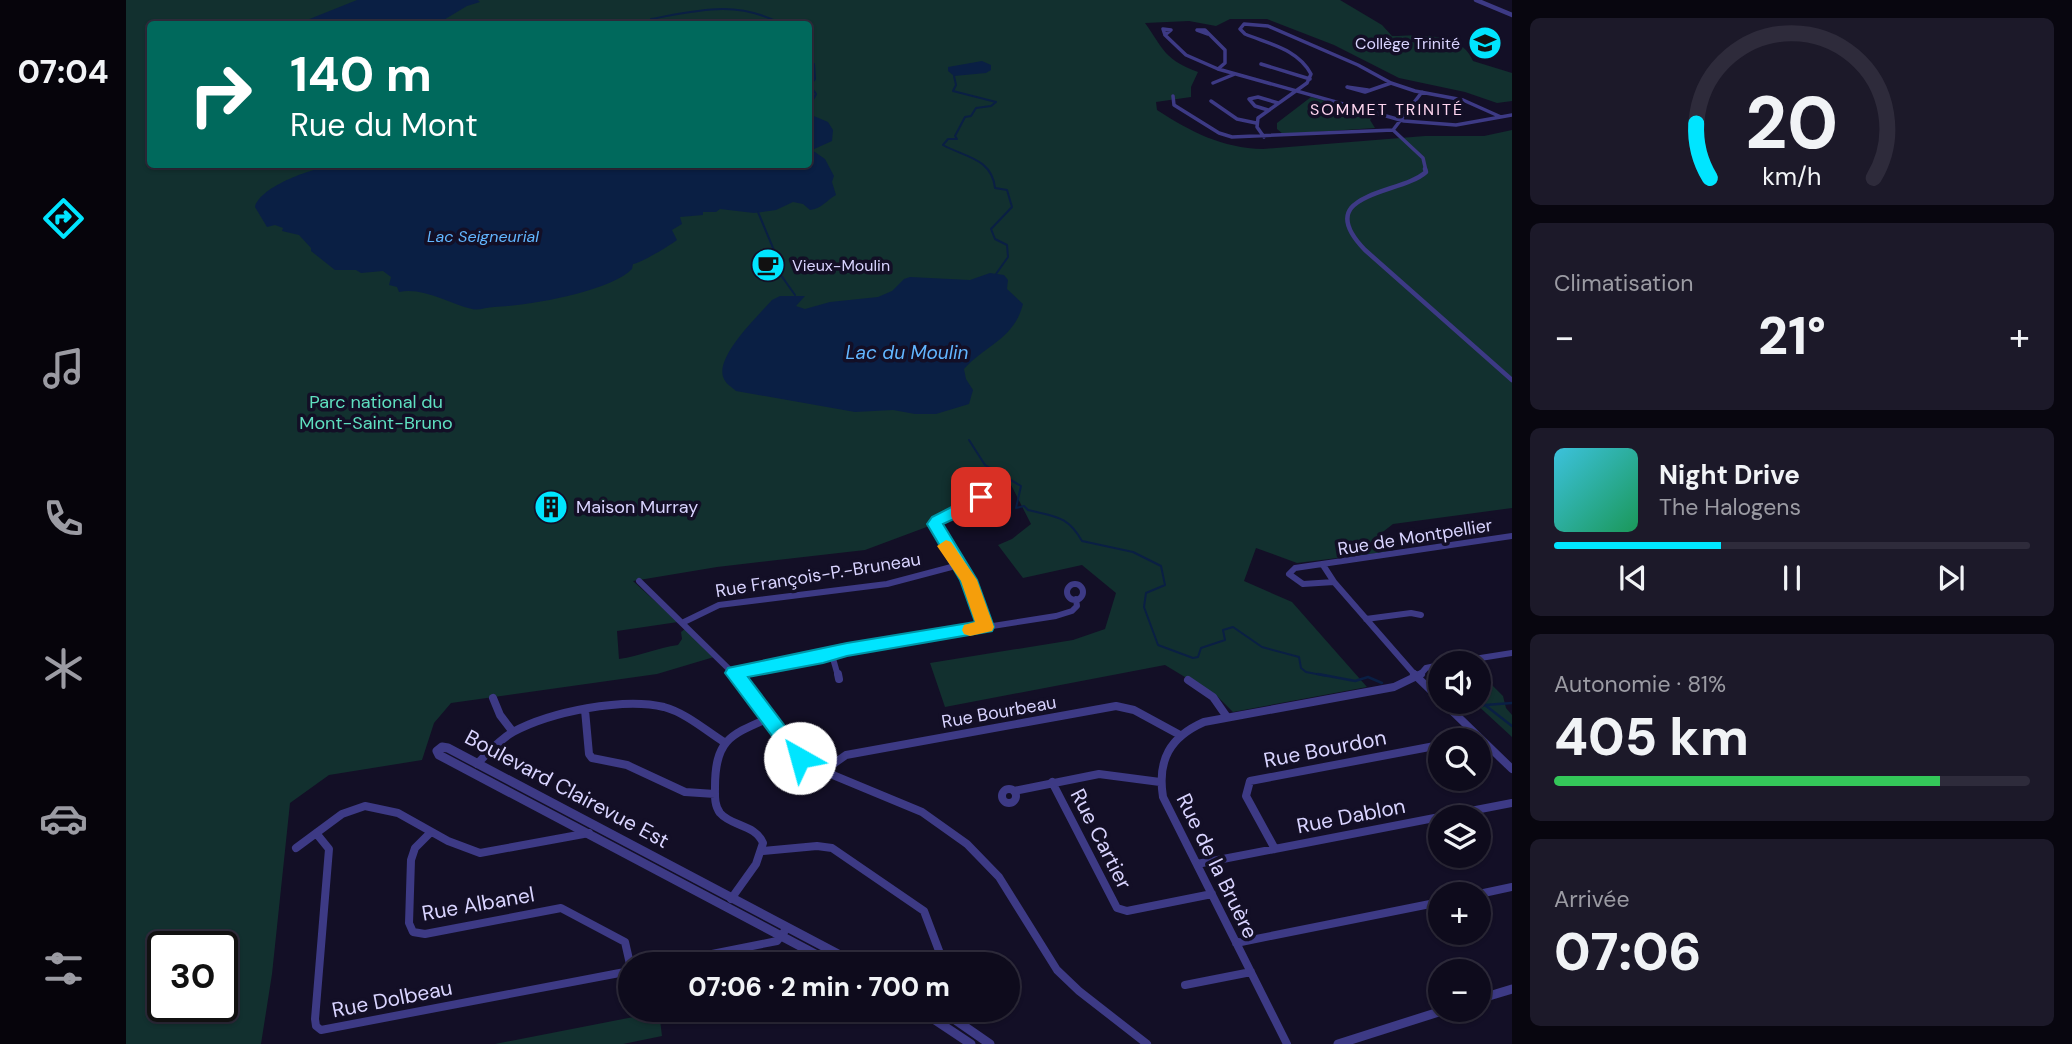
<!DOCTYPE html>
<html lang="fr">
<head>
<meta charset="utf-8">
<style>
	:root { --surface:#0e0b1c; --page:#1c1929; --text:#f1f3f6; --muted:#9b9ba3; --line:#2e2b3b; --accent:#00e5ff }
	body { margin:0; font-family:"DM Sans",sans-serif; background:var(--page); color:var(--text); height:100vh; display:flex; flex-direction:column; font-size:26px; white-space:nowrap }
	* { box-sizing:border-box; margin:0 }
	p { font-size:23px; color:var(--muted) }
	.icon { flex:none; width:38px; height:38px; fill:none; stroke:currentColor; stroke-width:2; stroke-linecap:round; stroke-linejoin:round }
	.map { position:relative; flex:1; overflow:hidden }
	.panel { display:flex; flex-direction:column; gap:18px; padding:18px; background:#08060f; width:560px }
	.panel>* { flex:none }
	.top-card { position:absolute; left:21px; top:21px; width:665px; height:147px; border-radius:7px; box-shadow:0 2px 5px #0004,0 0 0 2px var(--line); background:#00695c; color:#fff; overflow:hidden }
	.controls { position:absolute; left:1302px; top:651px; display:grid; gap:14px }
	.controls a { display:grid; place-items:center; width:63px; height:63px; border-radius:50%; background:var(--surface); box-shadow:0 2px 5px #0004,0 0 0 2px var(--line); font-size:35px }
	.speed { position:absolute; left:21px; top:931px; display:flex; gap:14px; font-size:35px; font-weight:700; text-align:center }
	.speed>* { display:grid; place-content:center; width:91px; height:91px; border-radius:50%; background:var(--surface); box-shadow:0 2px 5px #0004,0 0 0 2px var(--line); line-height:1 }
	.speed .limit { border:4px solid #111; border-radius:10px; background:#fff; color:#111 }
	.pin { position:absolute; display:grid; place-items:center; width:60px; height:60px; color:#fff; margin:-30px; border-radius:14px; box-shadow:0 4px 10px #0006 }
	.me { position:absolute; width:77px; margin:-38px; rotate:322deg; stroke-linejoin:round; filter:drop-shadow(0 0 5px #0008) }
	.turn { display:flex; align-items:center; gap:24px; height:147px; padding:0 28px; font-size:32px }
	.turn .icon { width:91px; height:91px; stroke-width:2.5 }
	.turn b { display:block; font-size:49px; line-height:60px }
	.big { font-size:52px; font-weight:800; line-height:1.1 }
	.panel .tile { flex:1; display:flex; flex-direction:column; justify-content:center; gap:10px; min-width:0; padding:0 24px; border-radius:10px; background:var(--page) }
	.panel .dial { align-items:center; gap:0 }
	.dial svg { height:182px; overflow:visible; fill:none; stroke:var(--line); stroke-width:7; stroke-linecap:round; text-anchor:middle }
	.dial text { fill:var(--text); stroke:none }
	.song { display:flex; align-items:center; gap:21px }
	.cover { width:84px; height:84px; border-radius:10px; background:linear-gradient(135deg,hsl(190 70% 55%),hsl(150 70% 35%)) }
	.played { height:7px; border-radius:4px; background:linear-gradient(90deg,var(--accent) 35%,var(--line) 35%) }
	.keys { display:flex; justify-content:space-around; direction:ltr }
	.heat { display:flex; justify-content:space-between; align-items:center; font-size:38px; direction:ltr }
	.charge { height:10px; border-radius:5px; background:linear-gradient(90deg,#34c759 81%,var(--line) 0) }
	.trip { position:absolute; left:492px; top:952px; width:402px; height:70px; border-radius:35px; background:var(--surface); box-shadow:0 2px 5px #0004,0 0 0 2px var(--line); font-weight:800; line-height:70px; text-align:center }
	main { display:flex; flex:1; min-height:0 }
	.menu { display:flex; flex-direction:column; width:126px; justify-content:space-around; align-items:center; background:#06040b; color:var(--muted) }
	.menu .icon { width:49px; height:49px }
	.menu .on { color:var(--accent) }
	.menu b { font-size:32px; color:var(--text) }
	.map>svg:first-child { display:block }
	.green { fill:#12302f; fill-rule:evenodd }
	.water { fill:#0a1f44 }
	.lines { fill:none; stroke-linecap:round; stroke-linejoin:round }
	.stream-far1 { stroke:#0a1f44; stroke-width:2 }
	.stream { stroke:#0a1f44; stroke-width:2.5 }
	.minor-far3 { stroke:#3d3a85; stroke-width:3.5 }
	.minor-far2 { stroke:#3d3a85; stroke-width:4.5 }
	.minor-far1 { stroke:#3d3a85; stroke-width:6 }
	.minor { stroke:#3d3a85; stroke-width:8 }
	.tertiary-far1 { stroke:#3d3a85; stroke-width:4.5 }
	.tertiary { stroke:#3d3a85; stroke-width:9 }
	.route { fill:#00e5ff; stroke:#0095a6; stroke-width:2 }
	.slow { fill:#f59e0b }
	.labels { text-anchor:middle; stroke-width:7; stroke-linejoin:round; paint-order:stroke }
	.far-poi-label { font-size:16px; fill:#d9d4ff; stroke:#130f26; text-anchor:end }
	.far-neighbourhood-label { font-size:16px; letter-spacing:2px; fill:#ffd6f0; stroke:#130f26 }
	.far-water-label { font-size:16px; font-style:italic; fill:#62b6ff; stroke:#130f26 }
	.park-label { font-size:18px; fill:#5fe0c0; stroke:#130f26 }
	.poi-label { font-size:18px; fill:#d9d4ff; stroke:#130f26; text-anchor:start }
	.street-label { font-size:18px; fill:#d9d4ff; stroke:#130f26 }
	.water-label { font-size:19px; font-style:italic; fill:#62b6ff; stroke:#130f26 }
	.near-street-label { font-size:21px; fill:#d9d4ff; stroke:#130f26 }
</style>
</head>
<body>
<main>
<nav class="menu">
<b>07:04</b>
<svg class="icon on" aria-label="directions" viewBox="0 0 24 24"><path d="M12 3l9 9-9 9-9-9zM9 14v-3h6M13 9l2 2-2 2"/></svg>
<svg class="icon" aria-label="music" viewBox="0 0 24 24"><path d="M9 18V5l10-2v13"/><circle cx="6" cy="18" r="3"/><circle cx="16" cy="16" r="3"/></svg>
<svg class="icon" aria-label="phone" viewBox="0 0 24 24"><path d="M5 4h4l2 5-3 2q2 4 5 5l2-3 5 2v4C11 20 4 13 5 4z"/></svg>
<svg class="icon" aria-label="climate" viewBox="0 0 24 24"><path d="M12 3v18M4 7l16 10M4 17L20 7"/></svg>
<svg class="icon" aria-label="car" viewBox="0 0 24 24"><path d="M5 17H2v-5l4-1 3-4h7l3 4 3 1v5h-3M9 17h6M6 11h13"/><circle cx="7" cy="17" r="2"/><circle cx="17" cy="17" r="2"/></svg>
<svg class="icon" aria-label="filters" viewBox="0 0 24 24"><path d="M4 7h16M4 17h16"/><circle cx="9" cy="7" r="2"/><circle cx="15" cy="17" r="2"/></svg>
</nav>
<div class="map">
<svg width="1386" height="1044" viewBox="0 0 1386 1044">
	<rect width="100%" height="100%" fill="#130f26"/>
	<path class="green" d="M0 0H1214L1256 25 1266 36C1293 35 1336 32 1347 61L1386 73V101L1371 103 1339 92 1273 78 1208 45 1141 19H1104L1090 26 1063 21 1019 23C1038 50 1039 60 1072 72L1065 87V97L1030 102 1031 110C1065 132 1096 148 1137 149L1299 136H1358L1386 130V508L1267 524 1249 538 1260 552 1171 563 1130 548 1118 581 1166 602 1241 687 1107 712 1092 697 1039 665 819 707 804 663 947 640 979 629 990 593 956 565 897 578 872 545 886 539 905 524 883 481C866 476 850 467 834 477L848 500 811 518 806 525 739 550 591 567 507 581 552 622 491 631 493 659C514 656 531 648 552 645L556 639 555 632 559 629 588 657 531 674 325 703 308 723 296 760 203 775 164 803 146 974 135 1044H0ZM24 24H682V164H24ZM37 947H96V1006H37Z
		M1185 97 1249 114 1244 120 1249 128 1157 134 1151 129V123Z
		M1353 684H1365L1377 696 1380 708 1386 715V737L1348 702H1353Z
		M533 1012 536 1036 497 1044H369Z"/>
	<path class="water" d="M231 0H352L354 2 341 6 311 24H171Z
		M856 61 865 65V70L860 73 828 76 822 71V67Z
		M683 114 702 122 707 130 706 141 686 150 699 159 708 176 706 182 710 195C701 200 695 209 684 210L677 204 667 202 650 210 628 213 594 209 590 212H577V215L554 217 556 224 546 230 551 240C543 246 515 263 507 264L506 269C484 292 400 306 368 307 361 307 352 311 346 309 323 304 298 287 273 292L271 287 263 285 265 277 257 271 235 273 230 270H209L185 251V248L173 235 156 231 157 228 149 225 141 227 129 207C134 186 189 167 210 165L682 164Z
		M864 273 878 275 882 280 881 289 897 304C888 339 861 344 838 369L840 379 847 390 843 404 810 414H789L767 410 729 412 610 391C606 387 600 384 598 379 587 358 633 315 646 300L654 296H679L670 306 679 309 704 302 752 297 766 291 778 279 784 277 844 280Z"/>
	<g class="lines">
		<path class="stream-far1" d="M525 19C574 10 610 0 656 24
			M682 64H688L689 79 684 85 690 94 682 109
			M828 76 830 85 827 91 870 102 865 106 850 108 845 116 839 117 829 136 831 139H822L817 145C838 157 866 158 869 188L881 190 886 207 865 229 869 239 881 245 882 257 870 274
			M632 212 655 267 652 271 669 295
			M843 440 859 465 895 486 890 508 898 506 902 510C929 517 941 515 956 541L1007 552 1035 566 1039 585 1020 593 1018 607 1032 645 1067 658 1072 657 1075 648 1099 640 1097 630 1107 627 1136 647 1173 657 1175 668 1180 672 1201 676"/>
		<path class="stream" d="M1192 674 1229 681 1242 677 1256 683
			M1359 705 1386 703
			M1336 710 1359 705 1386 726"/>
		<path class="minor-far3" d="M1037 29 1045 30 1039 35Z
			M1082 34 1071 30H1079L1099 50V63L1092 69
			M1039 35 1060 55 1092 69 1278 121 1330 125 1386 115
			M1135 64 1184 79
			M1087 83 1109 74
			M1242 90 1221 87 1239 92 1265 83
			M1296 92 1267 130 1297 158 1300 171
			M1047 96 1048 105 1093 133 1106 137 1267 130
			M1085 101 1111 119 1130 123
			M1142 110 1129 106 1123 99 1132 97 1152 103
			M1138 137 1131 127 1132 118 1181 83 1185 74C1172 49 1143 44 1119 34L1114 29 1118 24 1142 26 1232 65 1265 83 1289 91 1337 100 1375 117"/>
		<path class="minor-far2" d="M1299 169 1300 172C1275 195 1183 192 1239 250L1386 380"/>
		<path class="minor-far1" d="M842 480a7 7 0 1 1 14 0a7 7 0 1 1-14 0Z
			M852 485 855 489 851 502 809 524 843 580 860 627
			M1197 565 1208 582 1290 676
			M513 581 610 676
			M1208 582 1177 584 1163 574 1169 568 1386 536
			M941 592a8 8 0 1 1 16 0a8 8 0 1 1-16 0Z
			M1240 619 1285 613 1295 615
			M558 622 593 605 761 584 833 565
			M706 655 712 676
			M1323 663 1386 653
			M609 673 721 649 930 616 946 611 951 606 950 599
			M1293 676 1300 668 1314 665"/>
		<path class="minor" d="M609 674 678 763 796 812 841 844 873 877 931 970 953 991 1021 1044
			M712 674 713 679
			M1288 674 1386 769
			M1062 680 1087 697 1101 717
			M367 698 374 715 387 732
			M459 710 463 754 466 758 501 765 559 792 589 794
			M1336 740 1348 736
			M677 761 670 768 669 774 683 781 720 755 990 706 1008 710 1054 735
			M351 764C362 753 373 740 387 732 424 712 497 697 538 707 560 713 579 730 598 742
			M926 782 991 908 1001 911 1086 894
			M876 796a7 7 0 1 1 14 0a7 7 0 1 1-14 0Z
			M888 791 973 774 1034 782
			M305 832 289 848 285 860 283 923 287 932 299 934 435 908 499 942 504 964
			M190 833 203 849 189 1019 190 1026 195 1030 504 971
			M170 848 216 814 239 806 272 813 322 841 354 853 463 833
			M1149 849 1120 796 1124 781 1314 745
			M637 851 691 846 706 848 798 911 818 964
			M1071 864 1386 803
			M1353 894 1386 887
			M605 899 630 864 637 843C629 824 606 827 594 813 588 805 589 795 589 787 589 740 604 735 643 718
			M1110 943 1314 902
			M536 964 651 941 661 928
			M1059 985 1125 972
			M1161 1044 1037 797C1031 760 1044 737 1078 722L1268 687 1295 674"/>
		<path class="tertiary-far1" d="M1350 0 1386 15"/>
		<path class="tertiary" d="M708 964 313 755 311 751 316 747 322 748 731 964
			M1353 999 1386 989
			M794 1010 845 1044
			M815 1010 864 1044
			M1212 1044 1319 1010"/>
	</g>
	<path class="route" d="M855 492 863 497 856 506 817 524 851 580 868 627 866 631 721 656 697 663 622 677 683 758 681 764 674 766 667 764 602 677 599 673 602 668 721 643 849 622 834 580 801 524 806 517Z"/>
	<path class="slow" d="M820 540 825 542 851 580 868 627 866 631 844 636 838 634 836 630 838 625 849 622 835 581 811 546Z"/>
	<defs>
		<symbol id="school-disc" viewBox="-11 -11 22 22"><circle r="9.5" fill="#00e5ff" stroke="#130f26"/><path d="M0-5L7-2L0 1L-7-2ZM-4 1L0 2.5L4 1V4Q0 6-4 4Z" fill="#111"/></symbol>
		<symbol id="cafe-disc" viewBox="-11 -11 22 22"><circle r="9.5" fill="#00e5ff" stroke="#130f26"/><path d="M-5.5-4.5H6V0H3Q3 3.5 0 3.5H-2.5Q-5.5 3.5-5.5 0ZM3-3.2v2h1.7v-2ZM-6 4.5H4V6H-6Z" fill="#111"/></symbol>
		<symbol id="building-disc" viewBox="-11 -11 22 22"><circle r="9.5" fill="#00e5ff" stroke="#130f26"/><path d="M-4-6H4V6H1V3H-1V6H-4ZM-2.5-4.3h1.7v1.8h-1.7ZM.8-4.3h1.7v1.8H.8ZM-2.5-1h1.7V.8h-1.7ZM.8-1h1.7V.8H.8Z" fill="#111"/></symbol>
	</defs>
	<g fill-rule="evenodd">
		<use href="#school-disc" x="1340" y="24" width="38" height="38"/>
		<use href="#cafe-disc" x="623" y="246" width="38" height="38"/>
		<use href="#building-disc" x="406" y="488" width="38" height="38"/>
	</g>
	<g class="labels">
		<g class="far-poi-label">
			<text x="1334" y="49">Collège Trinité</text>
			<text x="666" y="271" text-anchor="start">Vieux-Moulin</text>
		</g>
		<g class="far-neighbourhood-label">
			<text x="1261" y="115">SOMMET TRINITÉ</text>
		</g>
		<g class="far-water-label">
			<text x="357" y="242">Lac Seigneurial</text>
		</g>
		<g class="park-label">
			<text x="250" y="408">Parc national du<tspan x="250" dy="21">Mont-Saint-Bruno</tspan></text>
		</g>
		<g class="poi-label">
			<text x="450" y="513">Maison Murray</text>
		</g>
		<g class="street-label">
			<text transform="translate(1289 537) rotate(-9)" y="6">Rue de Montpellier</text>
			<text transform="translate(692 575) rotate(-9)" y="6">Rue François-P.-Bruneau</text>
			<text transform="translate(873 712) rotate(-10)" y="6">Rue Bourbeau</text>
		</g>
		<g class="water-label">
			<text x="781" y="359">Lac du Moulin</text>
		</g>
		<g class="near-street-label">
			<text transform="translate(1199 749) rotate(-11)" y="7">Rue Bourdon</text>
			<text transform="translate(441 789) rotate(28)" y="7">Boulevard Clairevue Est</text>
			<text transform="translate(1225 816) rotate(-11)" y="7">Rue Dablon</text>
			<text transform="translate(975 839) rotate(63)" y="7">Rue Cartier</text>
			<text transform="translate(1091 866) rotate(64)" y="7">Rue de la Bruère</text>
			<text transform="translate(352 904) rotate(-10)" y="7">Rue Albanel</text>
			<text transform="translate(266 999) rotate(-11)" y="7">Rue Dolbeau</text>
		</g>
	</g>
</svg>
<div class="controls">
<a><svg class="icon" aria-label="sound" viewBox="0 0 24 24"><path d="M4 9h4l5-4v14l-5-4H4zM17 9q2 3 0 6"/></svg></a>
<a><svg class="icon" aria-label="search" viewBox="0 0 24 24"><circle cx="10" cy="10" r="6"/><path d="M15 15l6 6"/></svg></a>
<a><svg class="icon" aria-label="layers" viewBox="0 0 24 24"><path d="M12 4l9 5-9 5-9-5zM3 14l9 5 9-5"/></svg></a>
<a>+</a>
<a>−</a>
</div>
<div class="speed"><div class="limit">30</div></div>
<div class="pin" style="left:855px;top:497px;background:#d93025"><svg class="icon" aria-label="arrive" viewBox="0 0 24 24"><path d="M6 21V4h12l-3 4 3 4H6"/></svg></div>
<svg class="me" style="left:674px;top:758px" viewBox="-20 -20 40 40"><circle r="19" fill="#fff"/><path d="M0-13L10 11 0 6-10 11z" fill="#00e5ff"/></svg>
<div class="trip">07:06 · 2 min · 700 m</div>
<div class="top-card">
<div class="turn"><svg class="icon" aria-label="right" viewBox="0 0 24 24"><path d="M7 20v-9h11M14 6l5 5-5 5"/></svg><div><b>140 m</b>Rue du Mont</div></div>
</div>
</div>
<section class="panel">
<div class="tile dial"><svg viewBox="0 0 100 80">
<path d="M14 69A42 42 0 1 1 86 69"/>
<path d="M14 69A42 42 0 0 1 8 45" stroke="#00e5ff"/>
<text x="50" y="56" font-size="32" font-weight="700">20</text>
<text x="50" y="72" font-size="11">km/h</text>
</svg></div>
<div class="tile"><p>Climatisation</p>
<div class="heat"><a>−</a><b class="big">21°</b><a>+</a></div>
</div>
<div class="tile">
<div class="song"><i class="cover"></i><div><b>Night Drive</b><p>The Halogens</p></div></div>
<div class="played"></div>
<div class="keys"><svg class="icon" aria-label="previous" viewBox="0 0 24 24"><path d="M18 5L8 12l10 7zM5 5v14"/></svg><svg class="icon" aria-label="pause" viewBox="0 0 24 24"><path d="M8 5v14M16 5v14"/></svg><svg class="icon" aria-label="next" viewBox="0 0 24 24"><path d="M6 5l10 7-10 7zM19 5v14"/></svg></div>
</div>
<div class="tile"><p>Autonomie · 81%</p><b class="big">405 km</b><div class="charge"></div></div>
<div class="tile"><p>Arrivée</p><b class="big">07:06</b></div>
</section>
</main>
</body>
</html>
